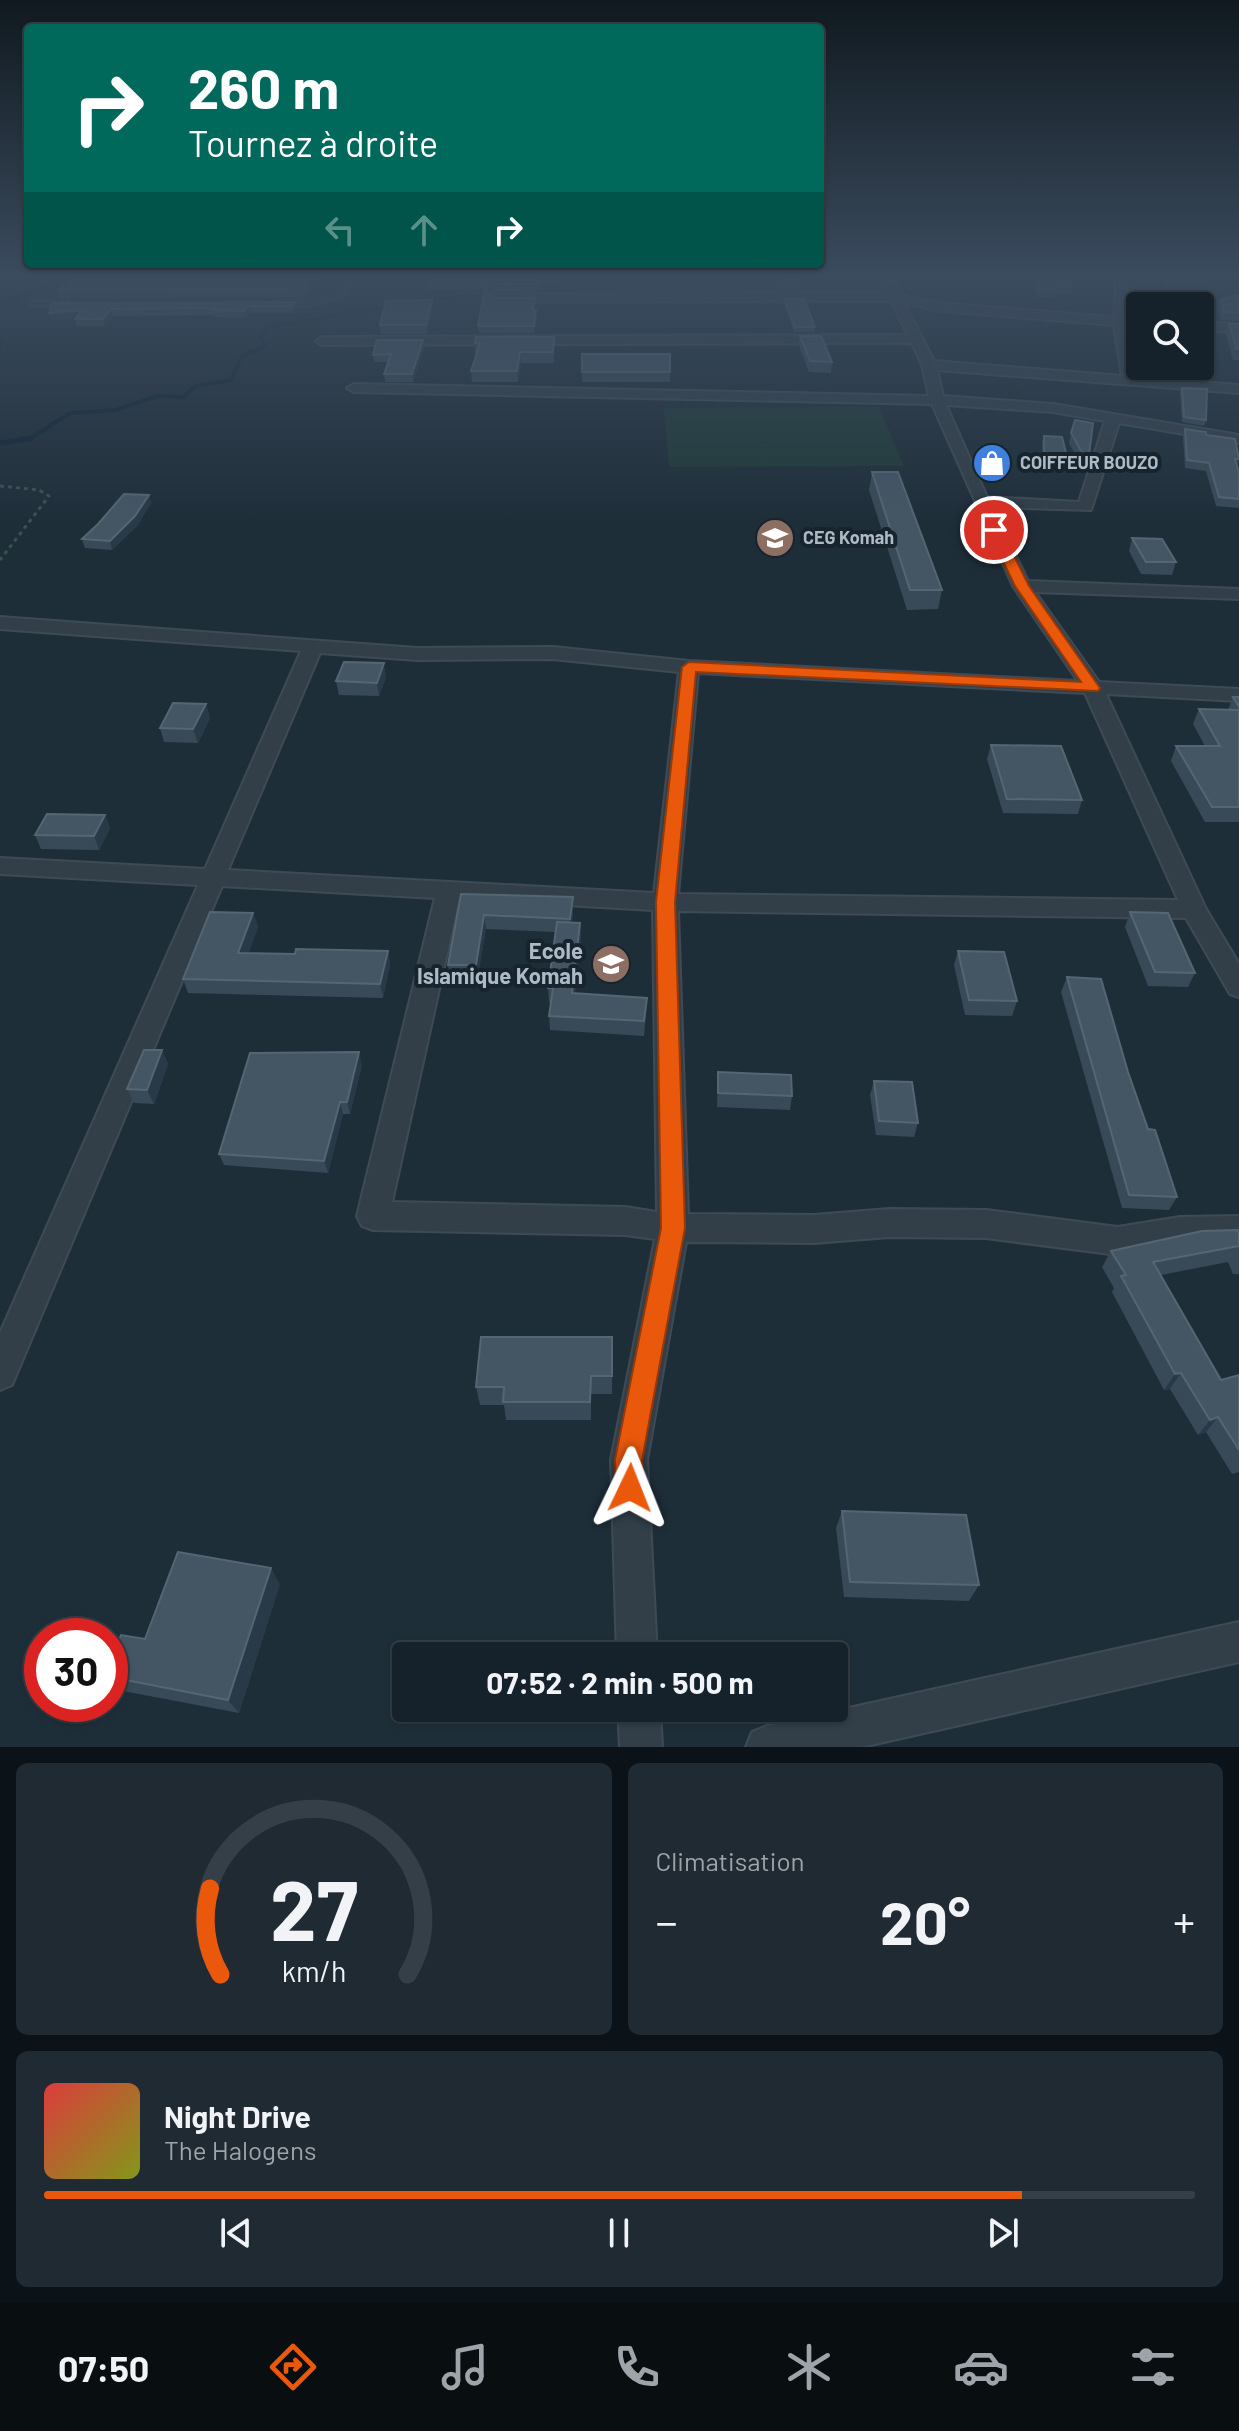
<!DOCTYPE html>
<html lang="fr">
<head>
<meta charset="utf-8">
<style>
	:root { --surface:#16222b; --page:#1f2a33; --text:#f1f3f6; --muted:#9ea4a9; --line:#353f47; --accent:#ea580c }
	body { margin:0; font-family:Barlow,sans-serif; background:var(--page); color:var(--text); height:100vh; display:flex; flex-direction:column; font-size:30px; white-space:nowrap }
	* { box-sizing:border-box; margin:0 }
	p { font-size:26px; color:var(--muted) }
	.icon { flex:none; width:44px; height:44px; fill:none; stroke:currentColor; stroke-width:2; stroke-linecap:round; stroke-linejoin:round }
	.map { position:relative; height:1747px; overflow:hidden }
	.panel { display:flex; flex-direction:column; gap:16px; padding:16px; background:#0c1318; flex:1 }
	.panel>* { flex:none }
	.banner { position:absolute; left:24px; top:24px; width:800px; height:244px; border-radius:8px; box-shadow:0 2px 6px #0004,0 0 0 2px var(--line); background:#00695c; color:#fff; overflow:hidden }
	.buttons { position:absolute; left:1126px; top:292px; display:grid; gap:16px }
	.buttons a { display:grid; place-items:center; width:88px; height:88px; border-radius:8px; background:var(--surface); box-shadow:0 2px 6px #0004,0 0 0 2px var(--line); font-size:40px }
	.speed { position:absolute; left:24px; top:1618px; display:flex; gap:16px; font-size:40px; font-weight:700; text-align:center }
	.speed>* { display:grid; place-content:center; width:104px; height:104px; border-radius:50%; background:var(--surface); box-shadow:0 2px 6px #0004,0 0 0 2px var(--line); line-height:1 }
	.speed .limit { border:12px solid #d22; background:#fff; color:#111 }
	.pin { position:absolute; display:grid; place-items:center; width:68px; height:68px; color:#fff; margin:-34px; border:4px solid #fff; border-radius:50%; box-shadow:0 2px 8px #0007 }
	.me { position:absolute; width:88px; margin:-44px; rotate:2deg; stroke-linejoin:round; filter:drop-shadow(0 0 6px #0008) }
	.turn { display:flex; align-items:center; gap:28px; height:168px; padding:0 32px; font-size:36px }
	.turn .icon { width:104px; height:104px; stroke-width:2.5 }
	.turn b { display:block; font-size:56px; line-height:68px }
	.lanes { display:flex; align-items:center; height:76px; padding:0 32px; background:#0003; justify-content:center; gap:40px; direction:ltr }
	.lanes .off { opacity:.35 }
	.big { font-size:60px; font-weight:700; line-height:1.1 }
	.panel .card { flex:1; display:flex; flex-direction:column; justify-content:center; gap:12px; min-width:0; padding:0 28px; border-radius:12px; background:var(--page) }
	.panel .dial { align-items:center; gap:0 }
	.dial svg { height:208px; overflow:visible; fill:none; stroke:var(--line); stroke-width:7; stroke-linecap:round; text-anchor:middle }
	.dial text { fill:var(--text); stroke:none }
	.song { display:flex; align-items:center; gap:24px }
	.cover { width:96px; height:96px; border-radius:12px; background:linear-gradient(135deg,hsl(0 70% 55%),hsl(70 70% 35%)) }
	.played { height:8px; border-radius:4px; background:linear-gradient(90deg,var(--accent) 85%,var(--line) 85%) }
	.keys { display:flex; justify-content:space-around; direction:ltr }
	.heat { display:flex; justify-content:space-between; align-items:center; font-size:44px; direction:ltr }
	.panel .tiles { flex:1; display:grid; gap:16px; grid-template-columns:1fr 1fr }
	.card:last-child { grid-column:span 2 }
	.trip { position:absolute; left:392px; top:1642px; width:456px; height:80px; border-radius:8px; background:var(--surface); box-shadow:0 2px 6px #0004,0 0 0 2px var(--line); font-weight:700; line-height:80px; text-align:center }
	.tab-bar { display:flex; height:128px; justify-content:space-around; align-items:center; background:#090e11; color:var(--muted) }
	.tab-bar .icon { width:56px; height:56px }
	.tab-bar .active { color:var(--accent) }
	.tab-bar b { font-size:36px; color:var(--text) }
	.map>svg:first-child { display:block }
	.green { fill:#203a39 }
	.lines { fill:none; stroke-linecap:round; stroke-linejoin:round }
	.stream-far1 { stroke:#112636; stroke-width:4 }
	.stream { stroke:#112636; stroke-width:5 }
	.service-casing { stroke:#3e4b55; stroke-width:8 }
	.minor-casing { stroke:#3e4b55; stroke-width:4 }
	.path { stroke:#385250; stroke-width:3; stroke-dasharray:4 4; stroke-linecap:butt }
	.service { stroke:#323f49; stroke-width:6 }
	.minor { fill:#323f49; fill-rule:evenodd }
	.wall { fill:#384a58 }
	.shaded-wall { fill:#283a47 }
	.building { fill:#445664; stroke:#546673; stroke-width:2 }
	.route { fill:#ea580c; stroke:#983908; stroke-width:2 }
	.labels { text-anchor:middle; stroke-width:8; stroke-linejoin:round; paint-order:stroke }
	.far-poi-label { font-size:18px; font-weight:bold; fill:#acbac6; stroke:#17242d; text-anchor:start }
	.poi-label { font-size:22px; font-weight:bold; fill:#acbac6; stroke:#17242d; text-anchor:end }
</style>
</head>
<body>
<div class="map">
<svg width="1239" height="1747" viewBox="0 0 1239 1747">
	<rect width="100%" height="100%" fill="#1e2e39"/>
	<path class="green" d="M879 407 904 466 669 467 664 408Z"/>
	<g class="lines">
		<path class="stream-far1" d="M1022 278 1041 281
			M1065 283 1118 278
			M423 302 561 285 574 278
			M0 305 69 278
			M0 341V345
			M28 440 70 413 116 410 157 396 184 397 196 386 231 380 242 356 266 346 260 337 268 327 391 306"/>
		<path class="stream" d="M0 443 31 438"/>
		<defs>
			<path id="service" d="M279 303H311L341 296 354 278
				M31 304H69"/>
			<path id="minor" d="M880 278H892L900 295 939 303 1114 317 1116 278H1128L1126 318 1140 319V327L1126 326 1136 377 1239 385V393L937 370 943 396 1053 404 1239 435V443L1119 423 1091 510 992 507 1028 581 1239 589V599L1035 592 1099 682 1239 689V701L1106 694 1206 909 1239 964V997L1230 994 1186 918 678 911 688 1214 814 1215 889 1209 986 1210 1118 1227 1180 1217 1239 1216V1244L1180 1245 1118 1255 986 1238 889 1237 814 1243 686 1242 647 1460 657 1656H617L611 1460 655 1239 625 1235 373 1230 362 1226 357 1216 435 898 222 886 12 1385 0 1390V1333L198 885 0 874V858L205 869 301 651 0 629V617L417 648 553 647 689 661 1078 681 1013 586 932 404 354 392 347 388 354 384 929 396 922 365 912 343 322 345 316 341 322 337 908 335 891 301 494 302 488 298 494 294 888 293ZM904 303 939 311 1114 325 1122 376 934 361ZM946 405 1053 412 1105 421 1079 502 987 497ZM320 653 417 660 553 659 679 672 654 893 228 870ZM698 673 1085 693 1178 900 678 894ZM459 899 653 910 657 1212 625 1207 392 1202Z
				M1200 322 1239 324V332L1200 330Z
				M1239 1622V1662L862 1747H746L752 1732 767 1726Z
				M618 1708H660L662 1747H620Z"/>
		</defs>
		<use href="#service" class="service-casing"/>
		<use href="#minor" class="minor-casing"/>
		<path class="path" d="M0 486 39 490 49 496 0 560"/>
		<use href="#service" class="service"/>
		<use href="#minor" class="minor"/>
	</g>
	<path class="wall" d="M542 278 538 291H494L489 294 494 298 535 305 534 310 537 317 534 333H479L478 326 484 289H428L427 282Z
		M1032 278H1070L1073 286 1071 294H1055L1054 298 1037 297Z
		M1159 278H1170L1168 286Z
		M777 280 798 285V290H779L777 285Z
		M316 286 306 297 60 298 58 290Z
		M784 299 815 327 814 332H794L784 304Z
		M432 300 433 309 427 334H381L380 325Z
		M1220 300 1239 301V321L1221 320 1218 308Z
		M295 302 296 309 293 313H250L245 318 215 317 214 315 113 316 105 326H77L75 319 76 318 51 320 49 313Z
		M1229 324H1239V360H1233L1226 334Z
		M800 336 832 362 831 373 809 372 799 346Z
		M554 337V363H521L518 382H472L471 371 477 353H475V343Z
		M423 340 424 348 413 382H385L384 374 388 362H374L373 355Z
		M582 354H670V382H582Z
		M1182 388 1206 420 1204 426 1182 422 1180 393Z
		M1075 420 1088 463 1085 473 1069 443Z
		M1185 429 1206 435 1239 458 1237 465 1239 472V508L1216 506 1206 471 1185 468 1183 437Z
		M1044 436 1068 461 1067 467 1043 463 1042 442Z
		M872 472 942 590 938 609 907 610 869 490Z
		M149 495 151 503 138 525 112 550 85 548 82 539Z
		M1132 538 1176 562 1172 575 1141 574 1129 551Z
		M386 677 379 696 339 695 336 681Z
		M1233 697H1239V822H1205L1171 761 1176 746H1205L1193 724 1199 709 1228 710Z
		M206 704 210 718 198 743 164 742 160 728Z
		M991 745 1082 800 1078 814 1003 813 987 759Z
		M105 815 110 829 99 850 41 849 35 835Z
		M461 894 573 897V911L572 922 580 923 581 937 575 993 647 998 644 1036 550 1030 549 1016 551 1002H549L548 988 555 932 486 929 477 980 450 979 448 965Z
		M1130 912 1195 973 1188 987 1148 986 1125 927Z
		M253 913 258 927 248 954H295L388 951 390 965 383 998 188 993 183 979Z
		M958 951 1017 1001 1012 1016 965 1015 954 965Z
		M1067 977 1128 1072 1148 1129 1177 1197 1169 1210 1122 1208 1061 992Z
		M162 1050 168 1064 154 1104 134 1103 127 1089Z
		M362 1065 350 1114H343L328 1173 224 1165 219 1154Z
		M718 1072 792 1096 790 1110 717 1107Z
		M874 1081 918 1123 914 1137 876 1135 870 1095Z
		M1239 1230V1274H1233L1228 1262 1161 1275 1221 1380 1239 1375V1472L1232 1474 1206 1432 1198 1435 1170 1389 1164 1390 1112 1292 1114 1288 1102 1267 1111 1251Z
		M612 1337V1394H591V1420H506L504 1405H480L476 1387Z
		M842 1511 979 1585 969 1601 844 1597 836 1528Z
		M280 1584 239 1713 118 1690 110 1682V1661L145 1639Z"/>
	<path class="shaded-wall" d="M314 278 316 286 306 297 305 289Z
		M494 284V291L485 297V290Z
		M432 300 433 309 427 334 426 325Z
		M295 302 296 309 293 313 292 306Z
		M248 306 250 313 245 318 244 311Z
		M111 309 113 316 105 326 103 319Z
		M83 310 85 317 51 320 49 313Z
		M423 340 424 348 413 382 412 374Z
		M520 352 521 363 518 382 517 371Z
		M149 495 151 503 138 525 112 550 110 541Z
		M384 663 386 677 379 696 377 683Z
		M206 704 210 718 198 743 193 729Z
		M105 815 110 829 99 850 94 836Z
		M573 897V911L570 933V919Z
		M253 913 258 927 243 967 238 953Z
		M484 915 486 929 477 980 476 965Z
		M580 923 581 937 573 1007 572 993Z
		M388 951 390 965 383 998 380 984Z
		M162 1050 168 1064 154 1104 147 1090Z
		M359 1052 362 1065 350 1114 347 1102Z
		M340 1102 343 1114 328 1173 324 1161Z
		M1181 1373 1170 1389 1164 1390 1175 1374Z
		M1218 1417 1206 1432 1198 1435 1210 1420Z
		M271 1568 280 1584 239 1713 228 1700Z"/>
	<path class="building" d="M75 278H314L305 289 58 290Z
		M427 278H540L538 284H494L485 290 494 298H535L532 310H536L534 326H478L486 282H427Z
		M784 278H795L798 285H779L777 280Z
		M1036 278H1070L1073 286H1056V291L1039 290Z
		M1237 295 1239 301V313L1224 312 1220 300Z
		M784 299H804L815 327H795Z
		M432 300 426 325H380L386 301Z
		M295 302 292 306H248L244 311 213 310 216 308 111 309 103 319H75L83 310 49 313 53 303Z
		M1229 324H1239V349H1237Z
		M800 336H821L832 362 810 361Z
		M476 337H554L553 352H520L517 371H471L480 343H475Z
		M377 340H423L412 374H384L391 354 373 355Z
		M582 354H670V372H582Z
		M1182 388 1207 389 1206 420 1184 417Z
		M1075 420 1093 423 1088 463 1071 433Z
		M1185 429 1206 432V435L1235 439 1239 458V459H1235L1239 472V499L1219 497 1209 463 1187 460Z
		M1044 436 1062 437 1068 461 1044 457Z
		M872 472H898L942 590H910Z
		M124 494 149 495 135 516 110 541 82 539 98 524Z
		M1132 538 1162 539 1176 562H1146Z
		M344 662 384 663 377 683 336 681Z
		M1233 697H1239V707Z
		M173 703 206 704 193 729 160 728Z
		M1199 709 1239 710V807H1212L1176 746H1220Z
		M991 745 1061 746 1082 800 1007 799Z
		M47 814 105 815 94 836 35 835Z
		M461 894 573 897 570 919 484 915 476 965H448Z
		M210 912 253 913 238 953 295 954 296 949 388 951 380 984 183 979Z
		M1130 912 1168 913 1195 973 1155 972Z
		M557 922 580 923 572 993 647 998 644 1021 549 1016 553 988H548Z
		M958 951 1004 952 1017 1001 969 1000Z
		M1067 977 1101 979 1128 1072 1148 1129 1155 1130 1177 1197 1129 1195Z
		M144 1050H162L147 1090 127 1089Z
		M359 1052 347 1102H340L324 1161 219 1154 250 1053Z
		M718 1072 791 1075 792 1096 718 1093Z
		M874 1081 912 1082 918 1123 879 1121Z
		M1239 1230V1246L1153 1262 1221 1380 1239 1375V1450L1218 1417 1210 1420 1181 1373 1175 1374 1121 1276 1126 1275 1111 1251 1202 1231Z
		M481 1337H612V1376H591L590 1402H503L504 1387H476Z
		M842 1511 966 1515 979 1585 850 1582Z
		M178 1552 271 1568 228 1700 110 1677V1661L121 1635 145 1639Z"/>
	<linearGradient id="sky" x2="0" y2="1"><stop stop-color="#10191f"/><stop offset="0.53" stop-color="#3b4c5f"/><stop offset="1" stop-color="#3b4c5f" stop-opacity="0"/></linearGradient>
	<rect width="1239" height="522" fill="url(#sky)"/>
	<path class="route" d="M994 526 1001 530 1029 586 1100 688 1098 691 696 672 675 902 685 1228 642 1460 644 1488 640 1498 630 1502 620 1498 616 1488 615 1460 661 1228 656 902 682 667 689 662 1081 682 1015 586 988 530Z"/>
	<defs>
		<symbol id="shop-disc" viewBox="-11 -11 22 22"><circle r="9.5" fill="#3f7fe0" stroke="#17242d"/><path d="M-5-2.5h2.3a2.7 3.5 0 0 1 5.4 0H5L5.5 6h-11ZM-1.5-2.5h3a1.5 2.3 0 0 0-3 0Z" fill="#fff"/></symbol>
		<symbol id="school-disc" viewBox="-11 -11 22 22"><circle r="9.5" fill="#8d6e63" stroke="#17242d"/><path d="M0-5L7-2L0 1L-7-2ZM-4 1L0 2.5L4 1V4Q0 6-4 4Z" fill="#fff"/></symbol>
	</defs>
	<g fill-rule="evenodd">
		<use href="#shop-disc" x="970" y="441" width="44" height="44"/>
		<use href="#school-disc" x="753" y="516" width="44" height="44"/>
		<use href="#school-disc" x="589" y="942" width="44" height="44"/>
	</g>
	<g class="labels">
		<g class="far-poi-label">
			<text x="1020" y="469">COIFFEUR BOUZO</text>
			<text x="803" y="544">CEG Komah</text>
		</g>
		<g class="poi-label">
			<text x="583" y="959">Ecole<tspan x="583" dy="25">Islamique Komah</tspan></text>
		</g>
	</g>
</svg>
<div class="buttons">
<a><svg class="icon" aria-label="search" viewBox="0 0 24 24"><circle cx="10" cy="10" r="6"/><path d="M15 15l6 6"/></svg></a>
</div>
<div class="speed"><div class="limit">30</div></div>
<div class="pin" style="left:994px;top:530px;background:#d93025"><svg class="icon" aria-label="arrive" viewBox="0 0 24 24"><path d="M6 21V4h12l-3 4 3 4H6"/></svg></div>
<svg class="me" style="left:630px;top:1488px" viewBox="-20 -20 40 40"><path d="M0-17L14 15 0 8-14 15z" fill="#ea580c" stroke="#fff" stroke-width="4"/></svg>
<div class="trip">07:52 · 2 min · 500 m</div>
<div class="banner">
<div class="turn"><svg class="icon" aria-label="right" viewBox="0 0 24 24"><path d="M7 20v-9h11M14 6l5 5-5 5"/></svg><div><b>260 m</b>Tournez à droite</div></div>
<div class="lanes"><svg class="icon off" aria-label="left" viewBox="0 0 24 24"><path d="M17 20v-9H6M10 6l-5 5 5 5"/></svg><svg class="icon off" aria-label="ahead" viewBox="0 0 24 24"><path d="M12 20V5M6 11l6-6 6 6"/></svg><svg class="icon" aria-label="right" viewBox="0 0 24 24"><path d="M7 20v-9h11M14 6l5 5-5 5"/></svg></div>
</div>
</div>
<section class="panel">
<div class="tiles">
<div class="card dial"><svg viewBox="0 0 100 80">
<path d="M14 69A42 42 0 1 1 86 69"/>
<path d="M14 69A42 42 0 0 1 10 36" stroke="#ea580c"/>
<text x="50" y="56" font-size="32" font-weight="700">27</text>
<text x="50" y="72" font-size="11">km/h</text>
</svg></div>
<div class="card"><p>Climatisation</p>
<div class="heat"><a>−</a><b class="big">20°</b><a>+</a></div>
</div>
<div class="card">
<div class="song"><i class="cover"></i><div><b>Night Drive</b><p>The Halogens</p></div></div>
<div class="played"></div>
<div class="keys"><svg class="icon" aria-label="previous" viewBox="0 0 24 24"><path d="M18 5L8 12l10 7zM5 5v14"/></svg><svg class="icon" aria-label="pause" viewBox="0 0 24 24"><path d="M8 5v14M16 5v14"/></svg><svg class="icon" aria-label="next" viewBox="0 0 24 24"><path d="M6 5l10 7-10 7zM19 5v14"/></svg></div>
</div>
</div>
</section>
<nav class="tab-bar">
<b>07:50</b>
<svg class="icon active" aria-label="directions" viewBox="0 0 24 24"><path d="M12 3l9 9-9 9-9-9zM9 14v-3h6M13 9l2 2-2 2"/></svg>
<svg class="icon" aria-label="music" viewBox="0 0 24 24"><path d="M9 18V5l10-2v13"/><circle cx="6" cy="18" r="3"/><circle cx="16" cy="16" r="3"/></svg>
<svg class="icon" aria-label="phone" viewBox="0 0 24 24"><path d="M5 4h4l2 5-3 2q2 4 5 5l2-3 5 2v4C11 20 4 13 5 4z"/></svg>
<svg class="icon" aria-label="climate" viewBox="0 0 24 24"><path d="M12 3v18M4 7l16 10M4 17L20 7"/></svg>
<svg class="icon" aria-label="car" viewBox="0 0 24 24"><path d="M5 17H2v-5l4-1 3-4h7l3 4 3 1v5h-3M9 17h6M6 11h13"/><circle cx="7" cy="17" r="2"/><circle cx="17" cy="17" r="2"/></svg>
<svg class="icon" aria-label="filters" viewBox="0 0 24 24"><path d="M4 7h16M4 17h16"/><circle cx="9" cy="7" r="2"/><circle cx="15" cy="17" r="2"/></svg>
</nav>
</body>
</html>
